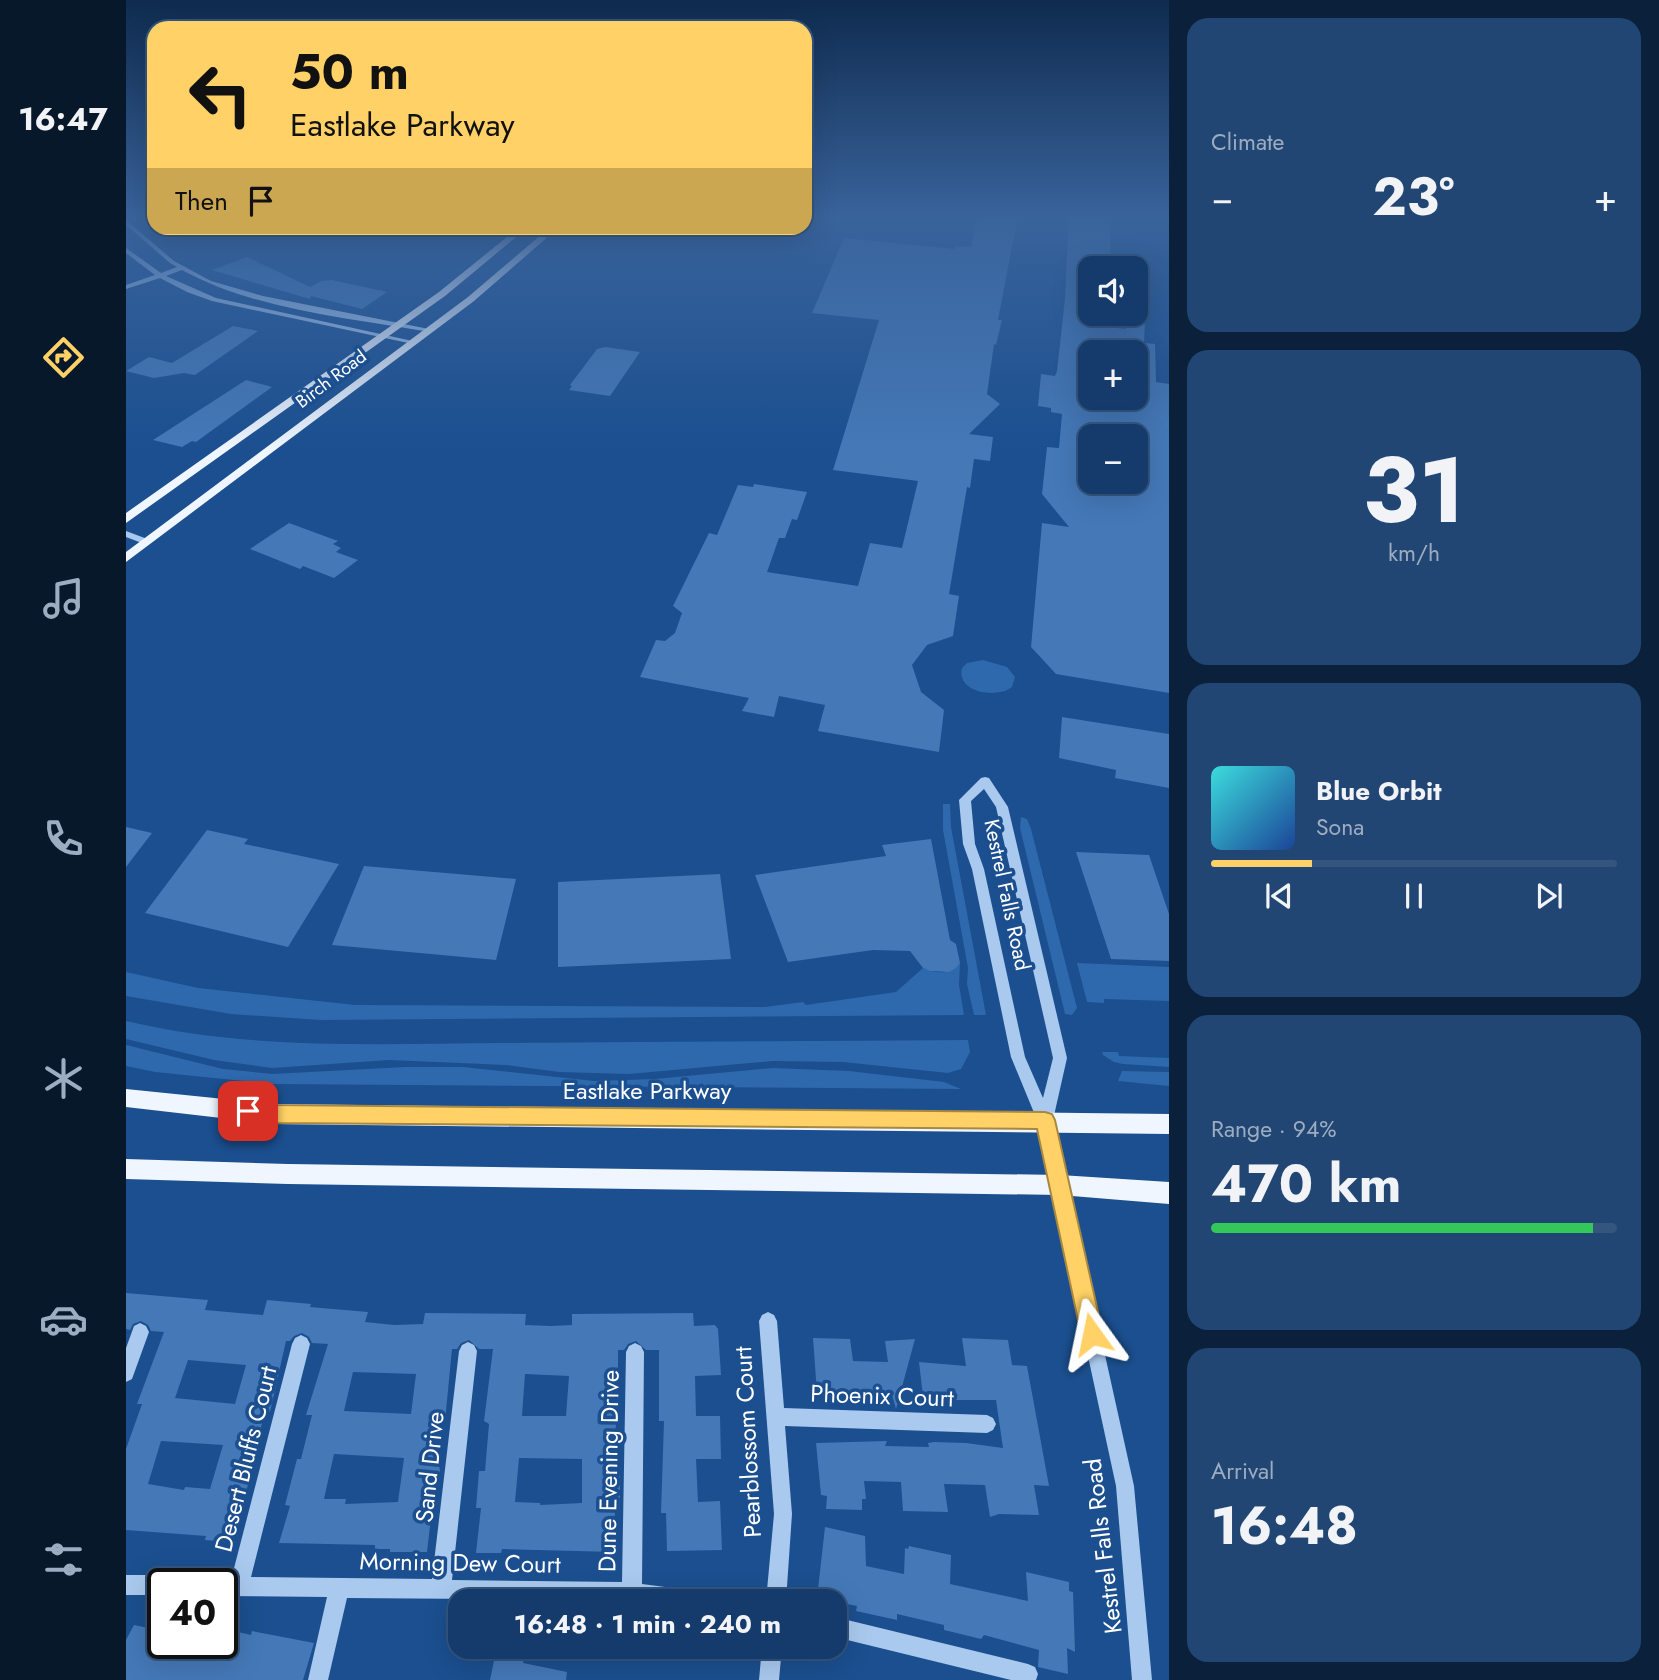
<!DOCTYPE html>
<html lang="en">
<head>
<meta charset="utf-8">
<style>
	:root { --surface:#143b6b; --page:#214673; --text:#f1f3f6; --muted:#9dadc1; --line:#33557e; --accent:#ffd166 }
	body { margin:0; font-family:Jost,sans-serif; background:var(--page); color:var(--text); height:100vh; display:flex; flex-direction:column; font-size:26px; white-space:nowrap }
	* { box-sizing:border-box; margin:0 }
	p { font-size:23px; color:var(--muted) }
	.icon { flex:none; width:38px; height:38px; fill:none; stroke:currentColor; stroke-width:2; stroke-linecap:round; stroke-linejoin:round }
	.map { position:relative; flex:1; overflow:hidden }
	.side { display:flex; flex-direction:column; gap:18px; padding:18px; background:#0b203b; width:490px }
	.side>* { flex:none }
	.guide { position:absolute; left:21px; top:21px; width:665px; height:214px; border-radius:21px; box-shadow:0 7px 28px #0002,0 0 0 2px var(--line); background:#ffd166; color:#111; overflow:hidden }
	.fabs { position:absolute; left:952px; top:256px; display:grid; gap:14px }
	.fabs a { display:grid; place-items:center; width:70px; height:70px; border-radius:14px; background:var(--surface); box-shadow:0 7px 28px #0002,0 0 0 2px var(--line); font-size:35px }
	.speed { position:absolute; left:21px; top:1568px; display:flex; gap:14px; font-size:35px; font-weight:700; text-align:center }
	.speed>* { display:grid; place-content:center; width:91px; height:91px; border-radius:50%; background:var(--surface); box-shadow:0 7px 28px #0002,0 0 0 2px var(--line); line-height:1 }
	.speed .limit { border:4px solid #111; border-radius:10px; background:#fff; color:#111 }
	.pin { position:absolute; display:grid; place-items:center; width:60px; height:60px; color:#fff; margin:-30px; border-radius:14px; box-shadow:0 4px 10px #0006 }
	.me { position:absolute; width:77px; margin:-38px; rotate:348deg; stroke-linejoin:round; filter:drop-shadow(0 0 5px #0008) }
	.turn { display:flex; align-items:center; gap:24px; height:147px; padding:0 28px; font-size:32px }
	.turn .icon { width:91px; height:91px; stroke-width:2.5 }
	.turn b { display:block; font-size:49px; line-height:60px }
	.then { display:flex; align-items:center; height:66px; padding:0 28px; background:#0003; gap:14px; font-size:26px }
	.big { font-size:52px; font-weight:700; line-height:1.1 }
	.side .widget { flex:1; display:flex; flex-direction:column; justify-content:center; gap:10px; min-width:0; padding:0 24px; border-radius:21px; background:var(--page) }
	.side .dial { align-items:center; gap:0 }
	.dial b { font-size:91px; line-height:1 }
	.song { display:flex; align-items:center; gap:21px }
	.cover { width:84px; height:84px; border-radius:10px; background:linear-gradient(135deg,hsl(180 70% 55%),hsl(220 70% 35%)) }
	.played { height:7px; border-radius:4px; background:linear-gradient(90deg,var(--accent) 25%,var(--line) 25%) }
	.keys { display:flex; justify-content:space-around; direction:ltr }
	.heat { display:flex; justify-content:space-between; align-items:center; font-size:38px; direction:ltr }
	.charge { height:10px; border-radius:5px; background:linear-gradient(90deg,#34c759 94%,var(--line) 0) }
	.trip { position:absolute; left:322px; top:1589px; width:399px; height:70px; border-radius:21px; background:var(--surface); box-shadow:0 7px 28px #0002,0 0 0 2px var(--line); font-weight:700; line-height:70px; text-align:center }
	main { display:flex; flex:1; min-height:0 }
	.tab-bar { display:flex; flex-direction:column; width:126px; justify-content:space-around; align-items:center; background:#08182b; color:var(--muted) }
	.tab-bar .icon { width:49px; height:49px }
	.tab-bar .current { color:var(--accent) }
	.tab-bar b { font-size:32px; color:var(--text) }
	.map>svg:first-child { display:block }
	.green { fill:#2e69ad }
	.building { fill:#4478b7; fill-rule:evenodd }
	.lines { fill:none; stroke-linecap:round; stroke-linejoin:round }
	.minor { fill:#a9c9ee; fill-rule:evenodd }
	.major { fill:#f0f6ff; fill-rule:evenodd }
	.route { fill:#ffd166; stroke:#a68842; stroke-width:2 }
	.labels { text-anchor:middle; stroke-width:7; stroke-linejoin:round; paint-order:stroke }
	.far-street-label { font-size:18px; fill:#fff; stroke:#1b4f8f }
	.street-label { font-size:21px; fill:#fff; stroke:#1b4f8f }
	.near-street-label { font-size:24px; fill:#fff; stroke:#1b4f8f }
</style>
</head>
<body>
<main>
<nav class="tab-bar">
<b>16:47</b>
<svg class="icon current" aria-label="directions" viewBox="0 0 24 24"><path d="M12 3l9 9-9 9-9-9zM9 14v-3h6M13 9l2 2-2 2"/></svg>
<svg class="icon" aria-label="music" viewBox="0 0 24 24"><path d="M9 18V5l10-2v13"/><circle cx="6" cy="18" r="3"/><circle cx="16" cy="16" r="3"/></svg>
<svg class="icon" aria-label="phone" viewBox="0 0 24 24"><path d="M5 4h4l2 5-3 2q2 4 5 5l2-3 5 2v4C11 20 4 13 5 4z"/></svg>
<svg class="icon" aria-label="climate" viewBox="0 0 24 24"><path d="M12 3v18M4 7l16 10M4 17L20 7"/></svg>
<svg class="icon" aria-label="car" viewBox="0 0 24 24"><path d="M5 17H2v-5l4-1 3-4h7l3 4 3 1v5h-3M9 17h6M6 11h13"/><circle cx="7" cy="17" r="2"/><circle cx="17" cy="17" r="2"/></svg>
<svg class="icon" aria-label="filters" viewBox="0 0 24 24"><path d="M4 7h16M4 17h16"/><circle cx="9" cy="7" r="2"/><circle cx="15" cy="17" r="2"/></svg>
</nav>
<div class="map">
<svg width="1043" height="1680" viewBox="0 0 1043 1680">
	<rect width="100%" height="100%" fill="#1b4f8f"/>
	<path class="green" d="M857 660 881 667 889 677 886 687C871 699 830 693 836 668L841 663Z
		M817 804H824L825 827 860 1015H848L841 984 842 968 817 830Z
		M895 817 901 819 905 829 951 1008 946 1015 939 1014 894 828Z
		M834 963 833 985 838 1015 195 1020 105 1014 0 996V972L72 988 229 1005 639 1007 677 1002 680 1005 770 992 797 968C810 974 824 975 834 963Z
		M951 963 1043 967V1001L978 999V1003L961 1002Z
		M0 1021C122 1050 251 1044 375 1043 531 1042 686 1041 842 1040L844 1052 835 1069 822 1073 717 1062 647 1061 503 1074 433 1072 380 1065 263 1060 146 1068 88 1060 0 1039Z
		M0 1045 97 1069 146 1074 279 1067H337L468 1081 529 1079 647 1068 723 1071 818 1082 835 1089 146 1084 29 1072 0 1066Z
		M976 1052H992L993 1056 1043 1058V1067L997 1064 988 1062 977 1055Z
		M996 1071 1043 1072V1086L992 1081Z"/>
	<path class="building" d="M852 215H892L872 320H876L870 345 868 344 861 394 874 404 843 434 867 437 864 461 848 459 844 488 841 487 823 594 833 596 827 636 801 645 786 665 795 692 818 710 813 752 692 731 699 705 653 696 648 717 616 711 623 698 514 677 530 640 539 641 549 633 556 613 547 606 583 533 591 535 612 485 627 487 628 484 681 492 671 520 666 519 659 538H653L641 572 732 586 744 543 776 548 792 481 707 470 753 320 686 313 718 238 829 249V246L845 247Z
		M943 215H984L985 268H964V325L1000 329 1001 318 1019 320 1018 343 1029 344 1030 382 1043 384V693L930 674 905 647 916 523 943 527 916 494 921 447 933 448 936 414 925 412V408L912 406 915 374 929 376 931 371 939 299ZM964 352H1010V397H964ZM964 436H1010V481H964Z
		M121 257 184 287 195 281 206 280 261 292 236 309 185 296 184 299 86 270Z
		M107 326 132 331 69 375 58 373 28 378 0 371 23 357 46 363Z
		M479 347 514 352 484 396 443 390 446 386 444 385 471 349Z
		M120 380 146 387 70 442 66 441 56 447 27 440Z
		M163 523 212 541 207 544 215 548 210 552 232 560 208 578 177 566 174 569 124 549Z
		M936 717 1043 734V788L989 778 990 770 933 758Z
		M0 827 26 833 0 867Z
		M81 830 122 839 118 844 213 864 162 947 19 913Z
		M805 839 824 940 830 944 834 963 830 968 823 972 804 971 797 968 784 951 747 950 662 962 629 875 760 856 756 845Z
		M950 852 1023 855 1043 914V961L985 959Z
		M238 866 390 879 370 960 206 945Z
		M594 874 605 959 432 967V882Z
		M0 1293 82 1300 79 1310 137 1315 141 1300 185 1304 184 1307 242 1312 239 1322 268 1325 297 1324 299 1313 400 1314 399 1325 425 1326 446 1325V1314L567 1313 568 1326 589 1325 592 1329 595 1375 569 1376 570 1416H594L595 1459H570L572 1502 594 1501 596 1550 541 1551 540 1513H535L538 1421H533V1350H520L510 1341 502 1344 498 1350H492V1422H490L488 1466H491V1472H494V1509H489L488 1552 376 1549 375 1553H350L355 1508H350L353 1471H359L363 1424 358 1421 367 1349H353L343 1340 335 1343 331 1349H326L319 1421H315L310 1465H313L314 1471 310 1509H306L301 1552H264V1549H249V1545L153 1543 164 1506 159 1505 171 1459H175L186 1415H180L202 1344 186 1343 183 1337 176 1333 168 1336 164 1341H160L144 1412H139L126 1461H130L103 1542 79 1540 80 1536 0 1530V1449L16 1404H11L38 1332 25 1331 22 1325 15 1321 7 1324 4 1330 0 1329ZM62 1360 120 1365 109 1404 49 1398ZM227 1372 290 1374 285 1414 218 1411ZM399 1374 443 1376 440 1416H396ZM35 1441 97 1445 84 1489 59 1487 58 1490 22 1484ZM208 1454 278 1458 272 1502 219 1504 220 1499H198ZM393 1458 456 1459V1503L414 1505V1503L389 1502Z
		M687 1338 724 1339 727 1361 762 1362 759 1341 789 1339 770 1409 766 1395 721 1396 720 1391 691 1393Z
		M836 1338 882 1340 886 1365 901 1366 923 1486 908 1485 913 1515 873 1514 864 1517 859 1485 818 1484 822 1512 777 1511 775 1482 738 1481 740 1499H736V1510L700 1509 701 1496 695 1495 690 1443 761 1441 759 1446 803 1447 802 1443 808 1442 840 1443 877 1448 870 1400H802V1396H797L793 1362 840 1366Z
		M699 1527 739 1536 740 1566 778 1574 779 1548 782 1549 783 1546 825 1555 824 1584 902 1601 900 1572 943 1582V1591L947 1592 949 1652 941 1648 942 1674 912 1667 913 1650 858 1635 855 1639 818 1630V1625L771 1614V1620L730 1611 731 1606 691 1598Z
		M8 1625 37 1631V1643H103L108 1631 125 1635 126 1631 188 1643 177 1680H0V1640Z
		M370 1651 398 1657 397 1663 441 1672 440 1680H364Z"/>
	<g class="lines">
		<path class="minor" d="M0 220 48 261 85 281 137 296 308 330 304 332C223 318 129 310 56 270L40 276 90 298 291 342 287 344 86 301 61 292 34 278 0 289V285L29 275 0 253V248L35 273 51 267 44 263 0 225Z
			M0 531 24 540 26 542 21 545 0 537Z
			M859 777 863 778 882 807 941 1058 927 1120 1008 1486 1026 1680H1006L990 1486 911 1120 885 1057 846 869 837 844 833 800 855 778ZM858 789 870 807 927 1058 917 1098 899 1057 858 869 849 844 845 801Z
			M642 1312 648 1315 651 1321 658 1408 861 1415 867 1418 870 1424 867 1430 861 1433 659 1426 666 1514 660 1601H640L648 1514 633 1321 636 1315Z
			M14 1323 20 1326 23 1332 6 1379 0 1382V1348L8 1326Z
			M175 1335 181 1338 184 1344 125 1577 306 1579 333 1351 336 1345 342 1342 348 1345 351 1351 326 1580 496 1582 500 1352 503 1346 509 1343 515 1346 518 1352 516 1584 570 1591 577 1594 580 1601 221 1598 202 1680H182L201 1597 96 1596V1584H87L89 1579 96 1576H106L166 1344 169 1338Z
			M0 1575H37L44 1578 46 1584H37V1595H0Z
			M709 1617 902 1664 909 1667 912 1674 910 1680H885L709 1637Z
			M636 1647H656L653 1680H633Z"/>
		<path class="major" d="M392 228H401L319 296 0 523V513L313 292Z
			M423 228H432L348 301 0 562V552L342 297Z
			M0 1089 148 1104 1043 1114V1134L148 1124 0 1107Z
			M0 1159 162 1164 934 1175 1043 1182V1204L934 1195 162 1184 0 1179Z"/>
	</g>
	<linearGradient id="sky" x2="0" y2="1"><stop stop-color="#0f2b4f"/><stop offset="0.48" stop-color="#39639b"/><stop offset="1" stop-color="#39639b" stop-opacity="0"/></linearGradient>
	<rect width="1043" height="450" fill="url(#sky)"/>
	<path class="route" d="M122 1103 148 1105 919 1112 926 1114 929 1120 977 1334 974 1342 966 1345 958 1342 955 1334 911 1129 148 1123 115 1118 112 1111 115 1105Z"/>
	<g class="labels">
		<g class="far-street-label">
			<text transform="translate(205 379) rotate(-37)" y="6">Birch Road</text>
		</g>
		<g class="street-label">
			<text transform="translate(881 895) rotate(78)" y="7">Kestrel Falls Road</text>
		</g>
		<g class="near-street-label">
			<text x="521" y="1099">Eastlake Parkway</text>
			<text transform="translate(756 1396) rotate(2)" y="8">Phoenix Court</text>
			<text transform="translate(622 1442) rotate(-93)" y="8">Pearblossom Court</text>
			<text transform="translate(120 1459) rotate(-76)" y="8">Desert Bluffs Court</text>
			<text transform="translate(304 1467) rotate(-84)" y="8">Sand Drive</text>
			<text transform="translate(483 1471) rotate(-89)" y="8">Dune Evening Drive</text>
			<text transform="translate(977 1546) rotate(-97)" y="8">Kestrel Falls Road</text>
			<text transform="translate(334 1563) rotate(1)" y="8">Morning Dew Court</text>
		</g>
	</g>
</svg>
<div class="fabs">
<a><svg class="icon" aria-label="sound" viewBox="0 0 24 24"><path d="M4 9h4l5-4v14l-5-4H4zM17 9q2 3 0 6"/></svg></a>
<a>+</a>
<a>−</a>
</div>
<div class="speed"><div class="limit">40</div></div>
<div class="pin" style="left:122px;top:1111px;background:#d93025"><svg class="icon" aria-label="arrive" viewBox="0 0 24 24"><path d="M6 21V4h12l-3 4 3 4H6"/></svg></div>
<svg class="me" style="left:966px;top:1334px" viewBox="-20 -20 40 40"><path d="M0-17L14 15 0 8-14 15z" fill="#ffd166" stroke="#fff" stroke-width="4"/></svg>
<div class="trip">16:48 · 1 min · 240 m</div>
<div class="guide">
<div class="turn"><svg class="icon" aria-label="left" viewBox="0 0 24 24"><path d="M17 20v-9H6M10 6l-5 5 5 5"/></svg><div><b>50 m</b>Eastlake Parkway</div></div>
<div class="then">Then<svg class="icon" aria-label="arrive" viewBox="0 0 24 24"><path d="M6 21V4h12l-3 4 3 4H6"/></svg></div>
</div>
</div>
<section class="side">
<div class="widget"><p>Climate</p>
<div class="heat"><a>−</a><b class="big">23°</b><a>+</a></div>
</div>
<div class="widget dial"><b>31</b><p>km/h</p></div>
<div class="widget">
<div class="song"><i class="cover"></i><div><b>Blue Orbit</b><p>Sona</p></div></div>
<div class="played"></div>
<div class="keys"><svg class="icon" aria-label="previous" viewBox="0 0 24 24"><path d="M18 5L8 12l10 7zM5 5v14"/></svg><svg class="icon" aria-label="pause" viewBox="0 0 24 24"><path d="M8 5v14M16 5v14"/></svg><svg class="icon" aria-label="next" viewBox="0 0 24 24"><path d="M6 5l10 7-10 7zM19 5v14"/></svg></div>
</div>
<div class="widget"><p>Range · 94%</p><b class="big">470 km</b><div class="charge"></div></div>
<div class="widget"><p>Arrival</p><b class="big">16:48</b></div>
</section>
</main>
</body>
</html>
